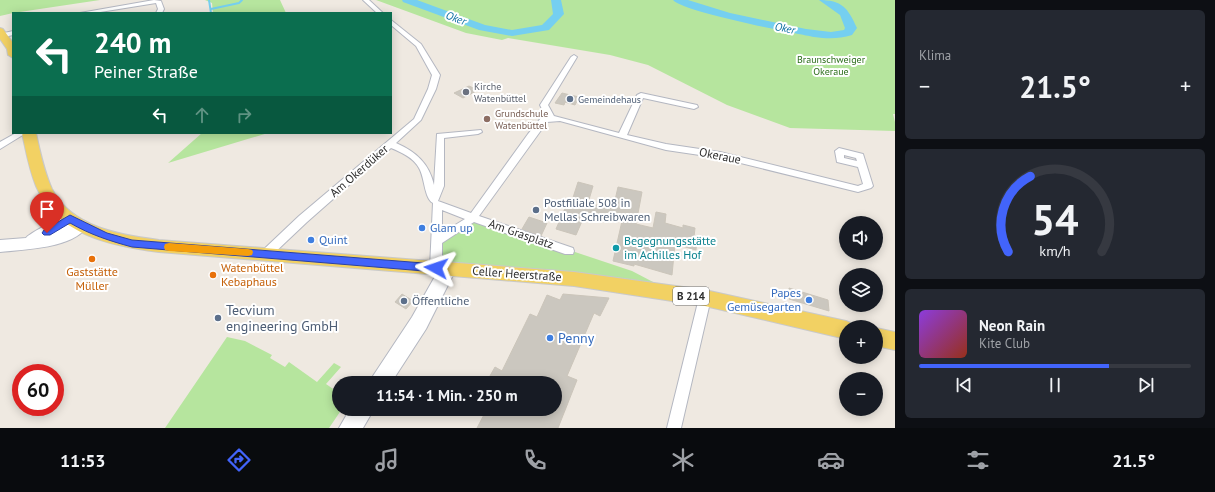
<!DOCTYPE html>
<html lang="de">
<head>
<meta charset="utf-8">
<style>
	:root { --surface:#171b24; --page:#242831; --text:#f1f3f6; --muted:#9ea1a6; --line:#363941; --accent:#4264fb }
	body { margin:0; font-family:"PT Sans",sans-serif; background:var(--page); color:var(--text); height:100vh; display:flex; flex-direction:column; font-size:15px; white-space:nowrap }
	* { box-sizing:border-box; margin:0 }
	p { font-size:13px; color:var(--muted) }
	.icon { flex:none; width:22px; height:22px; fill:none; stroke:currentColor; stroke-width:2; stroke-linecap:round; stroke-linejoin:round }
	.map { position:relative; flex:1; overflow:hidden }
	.side { display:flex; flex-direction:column; gap:10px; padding:10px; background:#0d0f14; width:320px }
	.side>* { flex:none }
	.banner { position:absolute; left:12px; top:12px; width:380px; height:122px; border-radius:0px; box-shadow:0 2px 10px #0003; background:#0b6e4f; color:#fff; overflow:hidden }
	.buttons { position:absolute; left:839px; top:216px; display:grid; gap:8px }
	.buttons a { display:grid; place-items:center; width:44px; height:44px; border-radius:50%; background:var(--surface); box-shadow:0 2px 10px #0003; font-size:20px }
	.speed { position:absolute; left:12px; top:364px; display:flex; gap:8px; font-size:20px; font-weight:700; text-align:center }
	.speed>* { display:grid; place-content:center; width:52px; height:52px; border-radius:50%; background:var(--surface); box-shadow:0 2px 10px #0003; line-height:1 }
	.speed .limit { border:6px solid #d22; background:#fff; color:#111 }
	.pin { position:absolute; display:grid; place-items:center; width:34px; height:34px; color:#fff; margin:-41px -17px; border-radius:50% 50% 50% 0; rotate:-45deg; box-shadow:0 0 4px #0007 }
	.pin .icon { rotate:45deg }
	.me { position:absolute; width:44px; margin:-22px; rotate:275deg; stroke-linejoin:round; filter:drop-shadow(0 0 3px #0008) }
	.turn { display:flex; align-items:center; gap:14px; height:84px; padding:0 16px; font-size:18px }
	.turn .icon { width:52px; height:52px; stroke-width:2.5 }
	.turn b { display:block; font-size:28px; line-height:34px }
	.lanes { display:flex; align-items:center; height:38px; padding:0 16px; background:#0003; justify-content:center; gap:20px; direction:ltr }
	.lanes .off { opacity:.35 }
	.big { font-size:30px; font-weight:700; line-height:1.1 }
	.side .widget { flex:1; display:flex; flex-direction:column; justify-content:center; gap:6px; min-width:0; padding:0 14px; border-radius:6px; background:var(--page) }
	.side .dial { align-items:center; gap:0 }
	.dial svg { height:104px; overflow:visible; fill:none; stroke:var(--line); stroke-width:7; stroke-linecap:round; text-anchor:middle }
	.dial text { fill:var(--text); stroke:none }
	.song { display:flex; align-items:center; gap:12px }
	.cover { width:48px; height:48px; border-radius:6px; background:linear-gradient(135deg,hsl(270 70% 55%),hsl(10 70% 35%)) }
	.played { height:4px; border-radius:2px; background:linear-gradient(90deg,var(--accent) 70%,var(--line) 70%) }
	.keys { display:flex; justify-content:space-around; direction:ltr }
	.heat { display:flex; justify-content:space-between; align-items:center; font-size:22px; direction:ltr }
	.trip { position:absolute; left:332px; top:376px; width:230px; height:40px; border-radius:20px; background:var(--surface); box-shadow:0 2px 10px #0003; font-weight:700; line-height:40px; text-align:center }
	.dock { display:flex; height:64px; justify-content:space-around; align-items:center; background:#090b0e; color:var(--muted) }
	.dock .icon { width:28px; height:28px }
	.dock .selected { color:var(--accent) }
	.dock b { font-size:18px; color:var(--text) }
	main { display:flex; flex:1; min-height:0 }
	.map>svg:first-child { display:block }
	.green { fill:#b6e59e }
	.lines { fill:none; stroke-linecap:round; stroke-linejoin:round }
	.stream { stroke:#75cff0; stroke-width:2 }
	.river { fill:#75cff0; fill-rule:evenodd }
	.building { fill:#cbc7bf; stroke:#cbc5ba }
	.street-casing { stroke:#b4b7c1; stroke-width:2 }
	.secondary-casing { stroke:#b4b7c1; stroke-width:2 }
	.primary-casing { stroke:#c9c9c9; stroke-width:2 }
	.street { fill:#fff; fill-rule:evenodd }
	.secondary { fill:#fff; fill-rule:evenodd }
	.primary { fill:#f2d163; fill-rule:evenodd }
	.route { fill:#4264fb; stroke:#2b41a3 }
	.slow { fill:#f59e0b }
	.worship-dot { fill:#6b7280; stroke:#fff; stroke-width:1.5 }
	.service-dot { fill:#5c6f8a; stroke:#fff; stroke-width:1.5 }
	.education-dot { fill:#8d6e63; stroke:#fff; stroke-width:1.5 }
	.shop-dot { fill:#3f7fe0; stroke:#fff; stroke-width:1.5 }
	.culture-dot { fill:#0f9aa8; stroke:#fff; stroke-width:1.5 }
	.food-dot { fill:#e8710a; stroke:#fff; stroke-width:1.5 }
	.labels { text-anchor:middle; stroke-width:4; stroke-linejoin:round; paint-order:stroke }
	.far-park-label { font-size:10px; fill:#2c6e1b; stroke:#fff }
	.far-worship-label { font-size:10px; fill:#5b616d; stroke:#fff; text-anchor:start }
	.far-service-label { font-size:10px; fill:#4e5e75; stroke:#fff; text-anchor:start }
	.far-education-label { font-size:10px; fill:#785e54; stroke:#fff; text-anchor:start }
	.far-water-label { font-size:11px; font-style:italic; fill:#0d6fa3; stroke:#fff }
	.shield { fill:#fff; stroke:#6d6d6d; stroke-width:1 }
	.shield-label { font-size:11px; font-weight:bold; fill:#2e2e2e }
	.street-label { font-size:12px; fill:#2e2e2e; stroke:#fff }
	.service-label { font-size:12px; fill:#4e5e75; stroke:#fff; text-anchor:start }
	.shop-label { font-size:12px; fill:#366cbe; stroke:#fff; text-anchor:start }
	.culture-label { font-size:12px; fill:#0d838f; stroke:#fff; text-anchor:start }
	.food-label { font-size:12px; fill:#c56008; stroke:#fff; text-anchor:start }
	.near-service-label { font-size:14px; fill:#4e5e75; stroke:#fff; text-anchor:start }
	.near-shop-label { font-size:14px; fill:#366cbe; stroke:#fff; text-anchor:start }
</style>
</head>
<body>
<main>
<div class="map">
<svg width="895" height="428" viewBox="0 0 895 428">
	<rect width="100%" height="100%" fill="#efe9e1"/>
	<path class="green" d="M0 0H100L13 13 0 16Z
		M205 0H280L286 13H213L212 3Z
		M376 0H895V114H893L895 122V131L790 128 727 105 648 65 610 55 508 38 502 40 466 33Z
		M202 133H268L168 163Z
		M473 218 632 271 676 294 436 268V242Z
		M227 337 245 341 272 355 270 358 285 367 289 362 317 382 334 363 341 367 326 384 339 393V409H342L329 428H165Z"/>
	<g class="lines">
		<path class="stream" d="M209 0 211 13
			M211 9 239 3 242 0"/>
		<path class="river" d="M402 0H417L485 25 512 30 542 25 553 14 551 0H561L564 14 549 30 512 36 479 30 403 2Z
			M673 0H688L730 13 806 29 831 32 844 30 845 28 840 15 819 0C842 0 848 8 857 28L852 35C839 39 828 39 814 37 793 33 683 12 673 0Z"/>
	</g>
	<path class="building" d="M469 86 478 90 463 98 454 93Z
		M562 93 579 97 575 105 565 102 564 105 555 103Z
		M578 182 593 186 588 203 613 209 618 187 642 192 636 224 653 228 656 212 666 214 665 223 683 228V225L695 228 694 237 697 238 696 250 675 244 672 275 634 264V266L613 261 622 221 586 212 576 235 556 229 566 206 570 207Z
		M529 217 547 223 541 236 522 229Z
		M789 288 828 300 829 311 789 299Z
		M402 294 413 301 406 309 395 302Z
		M563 294 609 298 600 316 594 313 567 376 577 380 558 428H477L487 409H555V383H486L495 367 502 371 530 314 537 317 547 295 560 300Z"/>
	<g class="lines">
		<defs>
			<path id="street" d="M154 0 161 1 164 9 162 13H156L158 9 156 3 94 13H80Z
				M363 0H369L383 13H377Z
				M391 20 421 44 440 75 436 89 421 120 396 143C416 152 429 163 434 185L437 134 481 130 482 132 478 134 444 138V186L438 201 471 213 528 134 541 118 546 117 540 105 571 57 574 55 577 57 548 105 554 116 619 133 637 95 641 93 697 105 698 107 694 109 643 98 627 135 666 144 720 152 858 186 863 184 858 167 837 162 835 151 839 148 863 154 873 186 871 188 858 192 720 158 666 150 560 121 547 122 479 216 573 248 574 251 573 254H565L474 222 442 243V268L440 271 436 272 432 271 430 268 433 203C424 198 425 178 419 168 414 158 401 152 391 148L307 222 270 257H262L261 254 262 251 299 216 414 119 428 89 432 75 416 46 391 25ZM844 155 856 158 857 161 844 158ZM442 210 465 219 442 233Z
				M13 31V35L0 38V34Z
				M16 133H26L0 149V142Z
				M705 293 709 295 711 298 681 428H667L699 298 701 295Z"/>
			<path id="secondary" d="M70 214 75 215 78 219 77 221 80 220 85 221 88 225C74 249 24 249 0 252V240L26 238C28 234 64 215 70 214Z
				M448 262 454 264 456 269 426 329 391 383H370L373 376 412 317 442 264Z
				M350 409H374L363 428H339Z"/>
			<path id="primary" d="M0 28 3 29 13 43V58L8 55 7 49 0 39Z
				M22 133H36C40 152 44 171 52 189 72 228 121 235 159 240L574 272 705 290 846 321 853 324 855 327H846V339L705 306 574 286 159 252C111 246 57 235 36 186 29 169 26 151 22 133Z
				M876 328 895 332V350L876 346Z"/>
		</defs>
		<use href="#street" class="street-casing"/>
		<use href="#secondary" class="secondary-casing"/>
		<use href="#primary" class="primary-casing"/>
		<use href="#street" class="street"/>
		<use href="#secondary" class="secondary"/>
		<use href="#primary" class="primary"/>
	</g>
	<path class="route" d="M70 215 107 233 132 240 436 264 440 265 441 268 440 270 436 272 132 247C110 241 91 235 70 223L50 235H44L42 233 44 230Z"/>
	<path class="slow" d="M169 243 248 249 252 250 253 252 252 255 248 256 169 251 165 250 164 247 165 244Z"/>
	<circle class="worship-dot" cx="466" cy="92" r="4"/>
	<g class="service-dot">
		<circle cx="570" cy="99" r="4"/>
		<circle cx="536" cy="210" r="4"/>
		<circle cx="404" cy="301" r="4"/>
		<circle cx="218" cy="318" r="4"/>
	</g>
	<circle class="education-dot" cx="487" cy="119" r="4"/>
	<g class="shop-dot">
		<circle cx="422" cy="228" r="4"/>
		<circle cx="311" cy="240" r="4"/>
		<circle cx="809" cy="300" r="4"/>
		<circle cx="550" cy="338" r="4"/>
	</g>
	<circle class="culture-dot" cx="616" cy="248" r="4"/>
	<g class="food-dot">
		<circle cx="92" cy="259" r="4"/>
		<circle cx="213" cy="275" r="4"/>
	</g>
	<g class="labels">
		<g class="far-park-label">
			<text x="831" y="63">Braunschweiger<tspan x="831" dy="12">Okeraue</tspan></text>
		</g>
		<g class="far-worship-label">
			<text x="474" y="90">Kirche<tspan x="474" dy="12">Watenbüttel</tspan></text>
		</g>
		<g class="far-service-label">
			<text x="578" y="103">Gemeindehaus</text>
		</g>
		<g class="far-education-label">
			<text x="495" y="117">Grundschule<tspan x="495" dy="12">Watenbüttel</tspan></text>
		</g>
		<g class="far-water-label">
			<text transform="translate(456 18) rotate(20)" y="4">Oker</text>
			<text transform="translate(785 28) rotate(11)" y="4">Oker</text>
		</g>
		<rect class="shield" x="673" y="287" width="36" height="18" rx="3"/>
		<g class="shield-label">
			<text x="691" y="300">B 214</text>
		</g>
		<g class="street-label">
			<text transform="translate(720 156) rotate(11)" y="4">Okeraue</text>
			<text transform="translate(359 171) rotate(-41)" y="4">Am Okerdüker</text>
			<text transform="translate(521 234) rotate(19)" y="4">Am Grasplatz</text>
			<text transform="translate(517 274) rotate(4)" y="4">Celler Heerstraße</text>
		</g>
		<g class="service-label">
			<text x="544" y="207">Postfiliale 508 in<tspan x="544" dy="14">Mellas Schreibwaren</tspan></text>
			<text x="412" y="305">Öffentliche</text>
		</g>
		<g class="shop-label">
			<text x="430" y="232">Glam up</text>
			<text x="319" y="244">Quint</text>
			<text x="801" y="297" text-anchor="end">Papes<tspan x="801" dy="14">Gemüsegarten</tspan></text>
		</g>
		<g class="culture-label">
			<text x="624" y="245">Begegnungsstätte<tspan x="624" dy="14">im Achilles Hof</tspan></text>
		</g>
		<g class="food-label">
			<text x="221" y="272">Watenbüttel<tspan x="221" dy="14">Kebaphaus</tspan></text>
			<text x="92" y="276" text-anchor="middle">Gaststätte<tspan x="92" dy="14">Müller</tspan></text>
		</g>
		<g class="near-service-label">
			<text x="226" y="315">Tecvium<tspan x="226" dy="16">engineering GmbH</tspan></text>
		</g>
		<g class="near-shop-label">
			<text x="558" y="343">Penny</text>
		</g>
	</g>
</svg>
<div class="buttons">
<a><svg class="icon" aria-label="sound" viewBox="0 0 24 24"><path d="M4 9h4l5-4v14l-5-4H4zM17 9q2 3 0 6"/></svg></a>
<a><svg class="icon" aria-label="layers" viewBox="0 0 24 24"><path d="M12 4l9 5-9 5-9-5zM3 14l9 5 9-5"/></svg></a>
<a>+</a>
<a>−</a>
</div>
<div class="speed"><div class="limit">60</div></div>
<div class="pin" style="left:47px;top:233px;background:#d93025"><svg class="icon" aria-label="arrive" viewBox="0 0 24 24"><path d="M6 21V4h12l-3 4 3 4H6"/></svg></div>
<svg class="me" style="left:436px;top:268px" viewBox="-20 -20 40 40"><path d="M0-17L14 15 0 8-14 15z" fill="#4264fb" stroke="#fff" stroke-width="4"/></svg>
<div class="trip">11:54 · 1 Min. · 250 m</div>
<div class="banner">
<div class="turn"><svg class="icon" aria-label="left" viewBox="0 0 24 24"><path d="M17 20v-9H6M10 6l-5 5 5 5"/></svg><div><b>240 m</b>Peiner Straße</div></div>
<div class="lanes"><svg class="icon" aria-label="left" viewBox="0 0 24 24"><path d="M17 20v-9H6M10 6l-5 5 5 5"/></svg><svg class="icon off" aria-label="ahead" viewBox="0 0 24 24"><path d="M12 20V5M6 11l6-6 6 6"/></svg><svg class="icon off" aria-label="right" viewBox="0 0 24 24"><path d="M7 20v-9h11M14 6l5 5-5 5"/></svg></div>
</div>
</div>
<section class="side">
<div class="widget"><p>Klima</p>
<div class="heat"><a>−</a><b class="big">21.5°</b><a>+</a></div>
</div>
<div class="widget dial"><svg viewBox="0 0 100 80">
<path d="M14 69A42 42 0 1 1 86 69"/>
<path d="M14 69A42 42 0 0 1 31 11" stroke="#4264fb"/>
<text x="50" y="56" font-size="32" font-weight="700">54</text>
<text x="50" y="72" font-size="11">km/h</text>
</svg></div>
<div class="widget">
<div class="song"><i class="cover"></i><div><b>Neon Rain</b><p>Kite Club</p></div></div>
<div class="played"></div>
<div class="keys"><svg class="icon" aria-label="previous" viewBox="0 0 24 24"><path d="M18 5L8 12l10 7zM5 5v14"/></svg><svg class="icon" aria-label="pause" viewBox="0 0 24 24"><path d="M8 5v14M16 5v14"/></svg><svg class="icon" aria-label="next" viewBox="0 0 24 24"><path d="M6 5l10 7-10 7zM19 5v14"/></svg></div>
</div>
</section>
</main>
<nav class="dock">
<b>11:53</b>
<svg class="icon selected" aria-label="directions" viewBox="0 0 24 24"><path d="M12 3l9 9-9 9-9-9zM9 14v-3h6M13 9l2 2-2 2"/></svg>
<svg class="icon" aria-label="music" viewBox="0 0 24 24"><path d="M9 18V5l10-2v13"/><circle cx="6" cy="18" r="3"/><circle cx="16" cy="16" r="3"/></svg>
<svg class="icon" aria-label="phone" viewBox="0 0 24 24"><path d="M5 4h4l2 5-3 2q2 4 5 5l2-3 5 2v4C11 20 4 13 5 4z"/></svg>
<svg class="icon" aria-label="climate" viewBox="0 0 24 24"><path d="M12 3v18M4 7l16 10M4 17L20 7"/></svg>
<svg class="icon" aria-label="car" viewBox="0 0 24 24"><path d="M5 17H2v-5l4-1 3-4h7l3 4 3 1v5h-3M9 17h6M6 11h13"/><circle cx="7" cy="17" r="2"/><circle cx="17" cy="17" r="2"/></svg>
<svg class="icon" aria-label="filters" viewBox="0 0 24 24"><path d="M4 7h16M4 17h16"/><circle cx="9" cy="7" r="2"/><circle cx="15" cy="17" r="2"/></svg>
<b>21.5°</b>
</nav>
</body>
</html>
